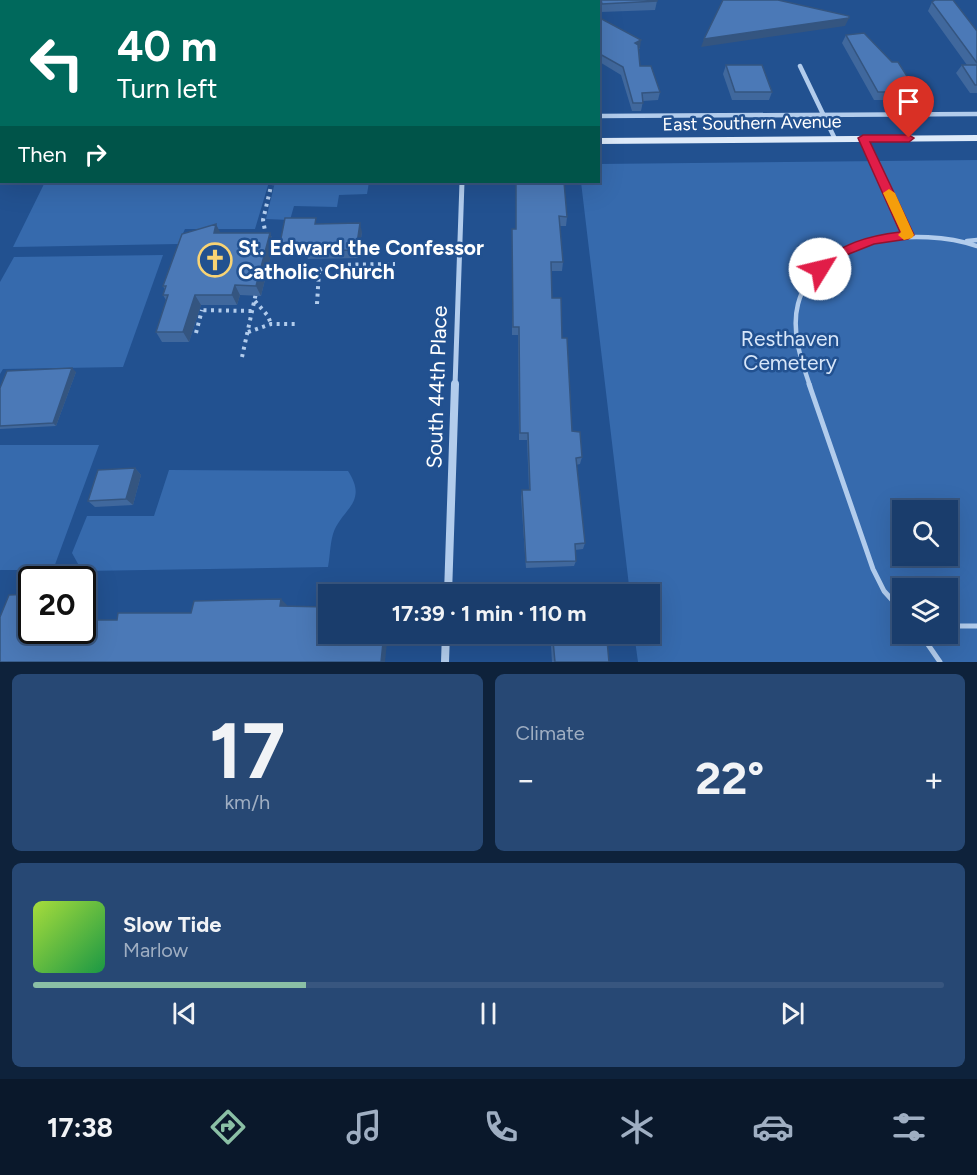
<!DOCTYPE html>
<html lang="en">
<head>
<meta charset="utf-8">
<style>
	:root { --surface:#1a3d6c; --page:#274874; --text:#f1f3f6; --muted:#9faec2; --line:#38567f; --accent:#8abfa5 }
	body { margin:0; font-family:Figtree,sans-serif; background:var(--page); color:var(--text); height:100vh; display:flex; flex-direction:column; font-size:22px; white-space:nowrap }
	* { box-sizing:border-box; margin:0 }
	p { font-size:20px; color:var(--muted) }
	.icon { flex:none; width:33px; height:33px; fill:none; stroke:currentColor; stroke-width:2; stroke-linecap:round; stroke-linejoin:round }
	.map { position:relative; height:662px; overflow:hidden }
	.details { display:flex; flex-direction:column; gap:12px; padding:12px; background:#0e223b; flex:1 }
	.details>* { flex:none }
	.guide { position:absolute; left:0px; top:0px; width:600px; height:183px; box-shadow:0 6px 24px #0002,0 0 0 2px var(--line); background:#00695c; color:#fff; overflow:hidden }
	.tools { position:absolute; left:892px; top:500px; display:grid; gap:12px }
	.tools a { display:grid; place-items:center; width:66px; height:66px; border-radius:0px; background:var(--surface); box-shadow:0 6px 24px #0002,0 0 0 2px var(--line); font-size:30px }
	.speed { position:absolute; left:18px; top:566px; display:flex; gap:12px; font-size:30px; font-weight:700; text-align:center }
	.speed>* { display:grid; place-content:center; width:78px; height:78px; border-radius:50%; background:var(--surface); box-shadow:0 6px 24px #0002,0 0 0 2px var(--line); line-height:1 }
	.speed .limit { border:3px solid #111; border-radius:9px; background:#fff; color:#111 }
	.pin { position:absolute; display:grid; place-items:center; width:51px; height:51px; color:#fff; margin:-62px -26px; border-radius:50% 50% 50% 0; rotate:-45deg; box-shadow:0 0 6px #0007 }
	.pin .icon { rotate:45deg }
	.me { position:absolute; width:66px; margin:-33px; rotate:54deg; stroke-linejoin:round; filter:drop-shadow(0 0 4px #0008) }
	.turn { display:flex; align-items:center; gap:21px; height:126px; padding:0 18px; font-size:27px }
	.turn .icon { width:78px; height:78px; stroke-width:2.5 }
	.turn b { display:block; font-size:42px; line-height:51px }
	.then { display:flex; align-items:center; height:57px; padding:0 18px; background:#0003; gap:12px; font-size:22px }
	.big { font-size:45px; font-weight:700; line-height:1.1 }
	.details .widget { flex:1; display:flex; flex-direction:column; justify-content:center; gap:9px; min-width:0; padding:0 21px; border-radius:9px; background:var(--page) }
	.details .dial { align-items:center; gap:0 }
	.dial b { font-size:78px; line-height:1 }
	.song { display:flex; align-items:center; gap:18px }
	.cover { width:72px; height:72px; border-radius:9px; background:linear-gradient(135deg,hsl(80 70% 55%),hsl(140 70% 35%)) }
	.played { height:6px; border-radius:3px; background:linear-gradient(90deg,var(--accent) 30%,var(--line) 30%) }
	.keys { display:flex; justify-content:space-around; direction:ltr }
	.heat { display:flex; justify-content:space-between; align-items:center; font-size:33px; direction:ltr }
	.details .tiles { flex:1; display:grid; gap:12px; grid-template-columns:1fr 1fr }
	.widget:last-child { grid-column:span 2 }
	.trip { position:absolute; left:318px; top:584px; width:342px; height:60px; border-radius:0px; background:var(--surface); box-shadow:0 6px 24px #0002,0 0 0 2px var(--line); font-weight:700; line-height:60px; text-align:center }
	.tab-bar { display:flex; height:96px; justify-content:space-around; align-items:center; background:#0a182b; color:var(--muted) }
	.tab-bar .icon { width:42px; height:42px }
	.tab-bar .selected { color:var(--accent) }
	.tab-bar b { font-size:27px; color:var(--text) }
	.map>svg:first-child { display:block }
	.green { fill:#366aad; fill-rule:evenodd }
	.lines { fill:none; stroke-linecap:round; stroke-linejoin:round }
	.path { stroke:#b2ccec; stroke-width:4; stroke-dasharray:3 4.5; stroke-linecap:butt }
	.service-far2 { stroke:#b2ccec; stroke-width:3 }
	.service-far1 { stroke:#b2ccec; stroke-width:4.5 }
	.service { stroke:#b2ccec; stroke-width:5 }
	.minor-far2 { stroke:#b2ccec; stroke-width:4.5 }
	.minor-far1 { stroke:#b2ccec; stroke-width:5 }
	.minor { stroke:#b2ccec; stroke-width:8 }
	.secondary { fill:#deeaf9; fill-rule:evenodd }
	.wall { fill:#40689d }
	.shaded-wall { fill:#345580 }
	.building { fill:#4b79b7; stroke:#345580; stroke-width:1.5 }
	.route { fill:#e11d48; stroke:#92132f; stroke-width:1.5 }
	.slow { fill:#f59e0b }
	.labels { text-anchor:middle; stroke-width:5; stroke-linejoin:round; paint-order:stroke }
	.far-street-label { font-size:18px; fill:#fff; stroke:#225190 }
	.poi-label { font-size:21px; font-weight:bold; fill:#fff; stroke:#225190; text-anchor:start }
	.park-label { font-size:21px; fill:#d7e6f9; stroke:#225190 }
	.street-label { font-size:21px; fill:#fff; stroke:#225190 }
</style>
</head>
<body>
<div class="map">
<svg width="977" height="662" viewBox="0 0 977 662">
	<rect width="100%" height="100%" fill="#225190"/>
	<path class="green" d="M977 160V662H638L634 633H650V594H630L581 182H598L599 164ZM903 510H948V555H903ZM903 588H948V633H903Z
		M45 182H269L255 229H185L178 244 13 247Z
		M275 182H369L367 194 339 195 337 207 294 206 290 220 266 219Z
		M163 255 123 367 3 369 0 374V282L14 257Z
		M0 445H99L53 570H0Z
		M169 470 348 471C369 503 341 509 333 534 330 544 330 557 328 567L82 571 72 553 87 516H154Z"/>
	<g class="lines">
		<path class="path" d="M266 236 263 220 272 182
			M261 280 271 276 312 274 329 265 395 264
			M255 301 268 316 271 324
			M317 304 319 271
			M196 310 252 311
			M248 332 271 324H297
			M196 333 202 310
			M242 357 256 293"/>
		<path class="service-far2" d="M863 139 877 169"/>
		<path class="service-far1" d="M877 168 908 235
			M967 241 977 240
			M810 386C801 360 791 331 798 304 816 234 921 227 977 246"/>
		<path class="service" d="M809 384 873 569 884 591 903 612
			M948 626H977
			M920 633 940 662"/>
		<path class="minor-far2" d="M800 66 835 139
			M598 116 977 114"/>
		<path class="minor-far1" d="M455 386 462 182"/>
		<path class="minor" d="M448 594 455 384
			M445 662 446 633"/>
		<path class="secondary" d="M977 135V141L598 144V138Z
			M0 141H2V147H0Z"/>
	</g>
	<path class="wall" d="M597 0H657V1L655 10 601 12 598 2Z
		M932 2 977 31V93H970L956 73 962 65H967L928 11Z
		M598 17 640 48 639 49 640 66 660 92 658 100 643 101 641 111H632L621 75 598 61Z
		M846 35 917 92 912 100H874L842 43Z
		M726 65 772 92 769 100H732L723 74Z
		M0 70H2V98H0Z
		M516 182 567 217 566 226H560L563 262 562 271H551L552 298 562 338 572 431 582 457 580 464 576 465 585 543 583 549 575 550 576 561 574 566 526 568 521 497 522 490H529L527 440H519L518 335H512V238L516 229Z
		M318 224 362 232 358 258 308 259 306 251 283 252 280 243Z
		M221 233H270L274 243 261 296 240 295 237 305H201L189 342H162L156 332 166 300 163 295 165 290 163 286Z
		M76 372 56 426 0 429V388Z
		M135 468 141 475 133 505 95 507 88 501Z
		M553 641 609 662H552L551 646Z"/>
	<path class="shaded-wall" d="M185 0H198L196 2H183Z
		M849 18 845 26 701 47 704 39Z
		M641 40 640 48 633 51 635 43Z
		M360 223 362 232 358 258 356 250Z
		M216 224 221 234 214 233Z
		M270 233 274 243 261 296 256 286Z
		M235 285 240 295 237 305 232 295Z
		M195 295 201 305 189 342 183 332Z
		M72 368 76 372 56 426 53 423Z
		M135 468 141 475 133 505 126 499Z
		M82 597 89 600 82 620Z
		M281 599 287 605 286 612 280 606Z
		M384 633H388L385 662H381Z"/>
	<path class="building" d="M139 0H185L183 2H137Z
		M256 0H321L320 2H255Z
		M451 0H486V2H451Z
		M601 0H657V1L602 4Z
		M723 0H778L849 16V18L704 39Z
		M935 0H953L977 31V63L932 2Z
		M598 17 641 40 635 43 638 45 640 66H651L660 92 642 93 643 103H633L623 67 598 53Z
		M864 33 892 62H898L917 92H878L846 35Z
		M726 65H762L772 92H735Z
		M962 65H977V85H975Z
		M0 70H2V90H0Z
		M516 182H564L567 217 559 216 563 262H551L552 298H561L562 338H567L572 431 580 432 582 457 576 458 585 543 575 544 576 561 526 562 522 490H530L528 433H520L519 327H513L512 229H516Z
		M285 218H316L315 224 360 223 356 250 306 251 307 243H280Z
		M216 224 214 233H270L256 286 235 285 232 295H195L183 332H156L168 295H163L166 286H163L182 234Z
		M72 368 53 423 0 426V388L7 371Z
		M135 468 126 499 88 501 98 470Z
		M32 594V630H82V620H117L118 613H191L194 601 281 599 280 606 328 607V633H384L381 662H0V617L9 595Z
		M607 640 609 662H555L553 641Z"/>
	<path class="route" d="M863 135H909L914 138 909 142H870L914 235 908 239 874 244 844 256 824 272H815L813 269 815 265C843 244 866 236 900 232L858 138Z"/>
	<path class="slow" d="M889 189 895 193 914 235 912 238 904 240 898 235 901 232 883 193Z"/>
	<defs>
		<symbol id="church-ring" viewBox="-11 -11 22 22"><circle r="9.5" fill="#225190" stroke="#f8d374" stroke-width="1.5"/><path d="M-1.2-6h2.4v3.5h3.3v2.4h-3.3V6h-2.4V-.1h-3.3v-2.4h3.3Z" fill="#f8d374"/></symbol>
	</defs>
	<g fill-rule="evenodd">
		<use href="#church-ring" x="196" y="241" width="38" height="38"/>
	</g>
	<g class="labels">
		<g class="far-street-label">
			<text transform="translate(752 123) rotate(-1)" y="6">East Southern Avenue</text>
		</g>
		<g class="poi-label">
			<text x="238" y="255">St. Edward the Confessor<tspan x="238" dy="24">Catholic Church</tspan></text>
		</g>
		<g class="park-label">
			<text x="790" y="346">Resthaven<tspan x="790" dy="24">Cemetery</tspan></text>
		</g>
		<g class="street-label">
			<text transform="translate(437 387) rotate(-88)" y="7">South 44th Place</text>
		</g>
	</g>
</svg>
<div class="tools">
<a><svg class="icon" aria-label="search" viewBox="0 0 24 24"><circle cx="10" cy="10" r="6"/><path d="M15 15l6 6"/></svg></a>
<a><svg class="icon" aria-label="layers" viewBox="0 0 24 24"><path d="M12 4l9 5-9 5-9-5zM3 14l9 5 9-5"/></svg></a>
</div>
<div class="speed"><div class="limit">20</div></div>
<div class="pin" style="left:909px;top:138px;background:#d93025"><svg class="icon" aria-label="arrive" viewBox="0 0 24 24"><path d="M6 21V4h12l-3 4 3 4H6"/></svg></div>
<svg class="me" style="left:820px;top:269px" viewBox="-20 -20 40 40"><circle r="19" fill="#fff"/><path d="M0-13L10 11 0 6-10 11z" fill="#e11d48"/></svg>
<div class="trip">17:39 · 1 min · 110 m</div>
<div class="guide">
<div class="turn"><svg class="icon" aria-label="left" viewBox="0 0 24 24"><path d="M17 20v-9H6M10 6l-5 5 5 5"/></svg><div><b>40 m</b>Turn left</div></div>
<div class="then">Then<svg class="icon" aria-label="right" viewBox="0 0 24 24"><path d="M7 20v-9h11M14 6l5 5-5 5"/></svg></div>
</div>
</div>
<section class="details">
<div class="tiles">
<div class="widget dial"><b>17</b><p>km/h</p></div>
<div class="widget"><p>Climate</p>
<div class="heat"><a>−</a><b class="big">22°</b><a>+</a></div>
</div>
<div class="widget">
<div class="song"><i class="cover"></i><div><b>Slow Tide</b><p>Marlow</p></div></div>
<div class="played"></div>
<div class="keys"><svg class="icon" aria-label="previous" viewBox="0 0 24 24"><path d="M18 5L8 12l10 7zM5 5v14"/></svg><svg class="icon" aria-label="pause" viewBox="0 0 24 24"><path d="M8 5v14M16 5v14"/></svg><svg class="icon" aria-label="next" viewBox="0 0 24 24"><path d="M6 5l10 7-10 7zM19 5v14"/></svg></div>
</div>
</div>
</section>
<nav class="tab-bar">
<b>17:38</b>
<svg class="icon selected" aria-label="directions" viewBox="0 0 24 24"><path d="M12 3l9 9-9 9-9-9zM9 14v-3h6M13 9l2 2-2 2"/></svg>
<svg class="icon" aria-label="music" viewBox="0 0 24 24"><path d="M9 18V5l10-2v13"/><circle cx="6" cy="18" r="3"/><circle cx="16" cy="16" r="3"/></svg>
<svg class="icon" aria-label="phone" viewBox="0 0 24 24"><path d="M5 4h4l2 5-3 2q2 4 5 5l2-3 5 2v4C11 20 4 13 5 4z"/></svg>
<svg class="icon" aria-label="climate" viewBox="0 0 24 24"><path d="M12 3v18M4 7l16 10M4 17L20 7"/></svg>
<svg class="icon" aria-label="car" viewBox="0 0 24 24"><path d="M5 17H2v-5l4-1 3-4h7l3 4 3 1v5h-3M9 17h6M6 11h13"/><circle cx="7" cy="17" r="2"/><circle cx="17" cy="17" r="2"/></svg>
<svg class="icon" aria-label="filters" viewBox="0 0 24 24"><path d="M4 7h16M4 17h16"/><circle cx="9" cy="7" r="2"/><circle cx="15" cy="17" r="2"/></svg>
</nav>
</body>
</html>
